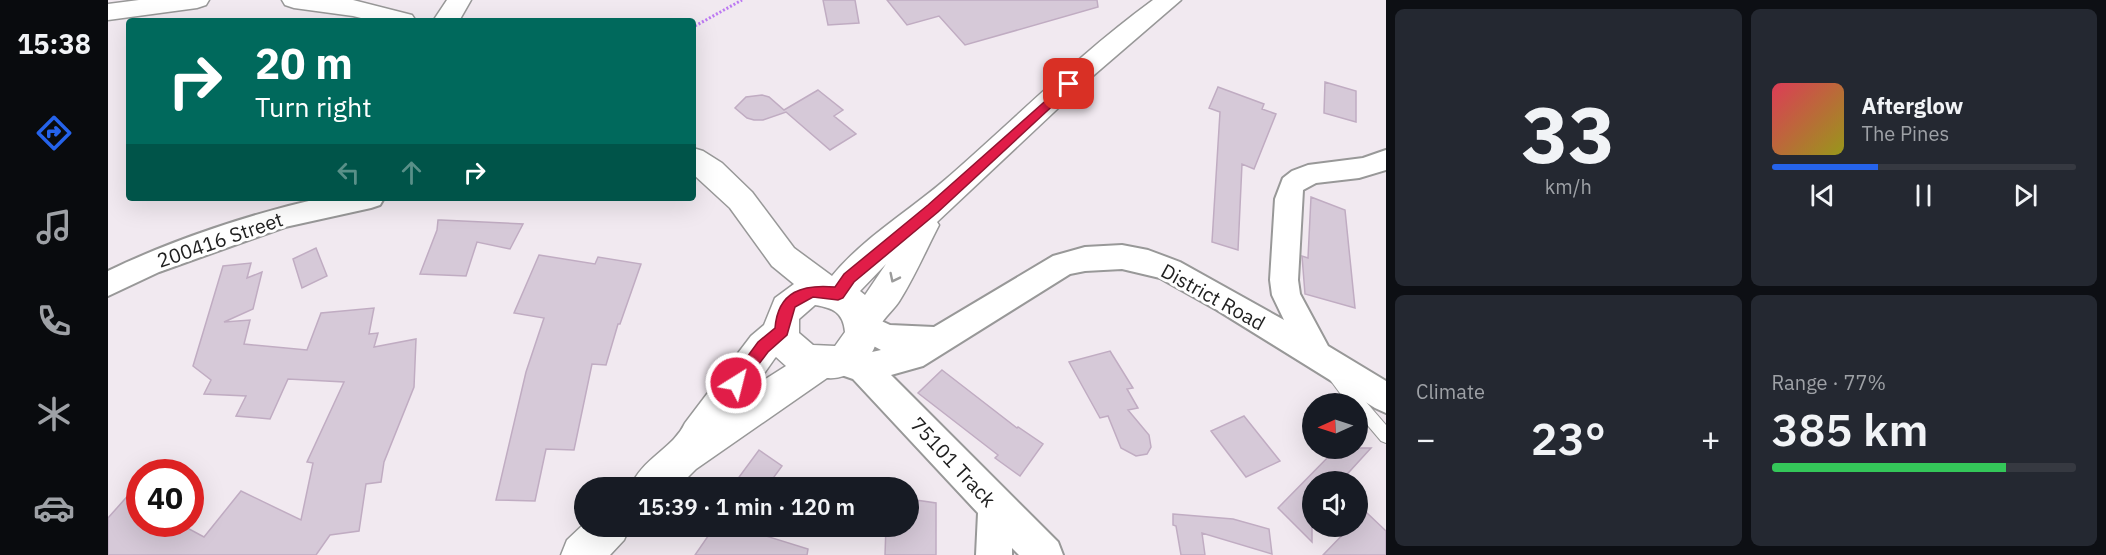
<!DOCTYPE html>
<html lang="en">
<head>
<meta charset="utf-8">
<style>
	:root { --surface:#171b24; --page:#242831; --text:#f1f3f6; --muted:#9ea1a6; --line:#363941; --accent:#2563eb }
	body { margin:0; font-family:"IBM Plex Sans",sans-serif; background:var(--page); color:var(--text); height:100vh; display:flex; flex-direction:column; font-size:22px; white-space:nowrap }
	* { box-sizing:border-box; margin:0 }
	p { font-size:20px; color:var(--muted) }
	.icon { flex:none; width:33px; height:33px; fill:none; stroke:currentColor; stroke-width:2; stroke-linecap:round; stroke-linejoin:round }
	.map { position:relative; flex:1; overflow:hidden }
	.panel { display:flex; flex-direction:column; gap:9px; padding:9px; background:#0d0f14; width:720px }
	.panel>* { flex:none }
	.hud { position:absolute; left:18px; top:18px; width:570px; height:183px; border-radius:6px; box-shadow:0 6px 24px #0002; background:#00695c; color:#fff; overflow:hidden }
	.needle { width:39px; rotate:267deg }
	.buttons { position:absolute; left:1194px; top:393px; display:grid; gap:12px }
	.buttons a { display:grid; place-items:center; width:66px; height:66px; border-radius:50%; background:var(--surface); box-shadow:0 6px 24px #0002; font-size:30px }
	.speed { position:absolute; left:18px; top:459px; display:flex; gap:12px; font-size:30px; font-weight:700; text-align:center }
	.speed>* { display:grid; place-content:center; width:78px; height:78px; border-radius:50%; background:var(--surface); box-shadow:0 6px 24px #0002; line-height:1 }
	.speed .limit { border:9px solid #d22; background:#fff; color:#111 }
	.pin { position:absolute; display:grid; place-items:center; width:51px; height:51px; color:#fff; margin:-26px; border-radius:12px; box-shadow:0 3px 9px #0006 }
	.me { position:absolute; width:66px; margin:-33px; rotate:36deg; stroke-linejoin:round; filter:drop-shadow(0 0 4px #0008) }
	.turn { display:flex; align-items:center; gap:21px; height:126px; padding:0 30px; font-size:27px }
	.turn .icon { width:78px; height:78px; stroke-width:2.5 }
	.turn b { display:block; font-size:42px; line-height:51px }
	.lanes { display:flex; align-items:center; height:57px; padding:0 30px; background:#0003; justify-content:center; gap:30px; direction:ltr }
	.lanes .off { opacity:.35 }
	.big { font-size:45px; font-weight:600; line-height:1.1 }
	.panel .tile { flex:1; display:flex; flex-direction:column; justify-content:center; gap:9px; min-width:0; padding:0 21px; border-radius:9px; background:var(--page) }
	.panel .dial { align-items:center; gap:0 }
	.dial b { font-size:78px; line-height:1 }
	.song { display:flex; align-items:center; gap:18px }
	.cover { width:72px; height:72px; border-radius:9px; background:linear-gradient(135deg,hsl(350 70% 55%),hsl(60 70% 35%)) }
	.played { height:6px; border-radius:3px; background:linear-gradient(90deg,var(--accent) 35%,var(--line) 35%) }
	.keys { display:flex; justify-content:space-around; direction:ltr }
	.heat { display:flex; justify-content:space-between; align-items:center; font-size:33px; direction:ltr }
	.charge { height:9px; border-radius:4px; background:linear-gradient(90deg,#34c759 77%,var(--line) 0) }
	.panel .tiles { flex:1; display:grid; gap:9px; grid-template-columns:repeat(2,1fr) }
	.trip { position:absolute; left:466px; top:477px; width:345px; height:60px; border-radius:30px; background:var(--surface); box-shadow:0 6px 24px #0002; font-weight:600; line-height:60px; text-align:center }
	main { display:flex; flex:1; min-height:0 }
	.menu { display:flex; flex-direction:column; width:108px; justify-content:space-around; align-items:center; background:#090b0e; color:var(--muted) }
	.menu .icon { width:42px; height:42px }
	.menu .active { color:var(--accent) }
	.menu b { font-size:27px; color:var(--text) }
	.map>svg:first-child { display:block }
	.building { fill:#d6c9d8; stroke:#c0acc2; stroke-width:1.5 }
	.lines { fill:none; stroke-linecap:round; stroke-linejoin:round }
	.service-casing { stroke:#989898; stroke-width:2 }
	.minor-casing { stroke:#989898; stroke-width:4 }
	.tertiary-casing { stroke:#989898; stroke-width:3 }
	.path { stroke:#bc79f2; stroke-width:3; stroke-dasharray:2 2; stroke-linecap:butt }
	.service { fill:#fff; fill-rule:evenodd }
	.minor { fill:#fff; fill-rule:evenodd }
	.tertiary { fill:#fff; fill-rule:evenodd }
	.oneway { stroke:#9b9b9b }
	.route { fill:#e11d48; stroke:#92132f; stroke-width:1.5 }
	.labels { text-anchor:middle; stroke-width:6; stroke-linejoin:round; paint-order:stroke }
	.street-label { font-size:20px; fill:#212121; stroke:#fff }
</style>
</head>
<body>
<main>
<nav class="menu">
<b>15:38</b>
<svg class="icon active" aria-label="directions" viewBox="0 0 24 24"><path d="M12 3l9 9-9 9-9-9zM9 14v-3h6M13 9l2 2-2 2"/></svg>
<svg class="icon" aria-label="music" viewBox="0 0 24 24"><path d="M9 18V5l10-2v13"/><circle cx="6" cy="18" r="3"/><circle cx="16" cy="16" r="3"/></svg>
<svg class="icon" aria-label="phone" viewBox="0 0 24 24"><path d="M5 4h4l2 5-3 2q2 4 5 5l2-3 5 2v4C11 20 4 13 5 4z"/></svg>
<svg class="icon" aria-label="climate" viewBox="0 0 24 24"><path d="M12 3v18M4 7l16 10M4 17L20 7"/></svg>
<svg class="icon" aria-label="car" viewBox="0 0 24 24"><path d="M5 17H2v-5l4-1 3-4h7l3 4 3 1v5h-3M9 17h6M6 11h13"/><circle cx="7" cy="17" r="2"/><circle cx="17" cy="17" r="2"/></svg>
</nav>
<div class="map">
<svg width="1278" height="555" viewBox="0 0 1278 555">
	<rect width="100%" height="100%" fill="#f1e9f0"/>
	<path class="building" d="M715 0H747L751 23 720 25Z
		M779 0H989L990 7 857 45 831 16 799 25Z
		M1217 82 1248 91V122L1216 113Z
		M1110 87 1156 104 1154 109 1168 114 1146 169 1134 164 1130 250 1104 242 1112 112 1101 108Z
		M710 90 735 110 726 116 748 134 722 150 678 112 655 120H646L639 118 627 108 638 97 654 95 661 97 676 110Z
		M1203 197 1237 210 1247 308 1197 294 1194 256 1200 258Z
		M330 220H333L415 224 402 249 369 242 358 276 312 274 329 230Z
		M208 248 219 276 194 288 185 259Z
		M431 255 487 264 490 257 533 264 512 324H510L498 365 484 364 466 450 438 449 427 501 388 500 418 372 436 318 406 313Z
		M143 263 139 278 154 272 145 309 116 322 142 320 136 344 199 350 213 313 266 308 261 334 270 333 266 347 308 339 306 387 276 462 273 482 258 484 251 531 222 535 208 555H0V518L32 482V524H72L96 537 133 491 193 520 205 463 199 462 236 382 180 379 162 419 128 416 138 396 96 394 103 380 85 366 115 266Z
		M1002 351 1025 388 1019 389 1030 408 1020 410 1041 435 1043 447 1039 454 1028 456 1013 448 1000 416 992 418 961 362Z
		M834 370 909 428 910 427 935 444 912 476 887 458 890 455 810 393Z
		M1136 416 1172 461 1138 477 1103 431Z
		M1229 448H1263L1232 482H1204V542L1170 508Z
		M651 450 674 466 658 488H623Z
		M801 499 828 503V555H777L778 526H801Z
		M1258 512 1278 531V555H1215L1243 526H1250V520Z
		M1065 514 1125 519 1161 529 1164 554 1094 533 1097 555H1073L1068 526 1065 525Z
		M607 526H626L700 549 699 555H587Z"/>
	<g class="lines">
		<defs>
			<path id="service" d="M1227 370 1232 372 1278 425V443L1273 441 1250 414V404H1240L1220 377 1222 372Z"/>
			<path id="minor" d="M1278 150V170L1251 178 1208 183 1195 190 1190 280 1192 294 1220 346 1278 381V413L1267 408 1109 310 1052 278 1014 269 977 271 962 274 815 366 783 375 950 542 955 555H911L904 548V555H868L870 513 745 379 722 371 718 361 722 351 733 347 755 354 773 350 745 335 741 326 745 317 756 313 782 325 826 327 945 256 977 247 1014 245 1040 250 1072 262 1176 320 1164 295 1162 280 1167 199 1175 178 1184 171 1200 165 1255 158Z
				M214 198H276L272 205 263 208 177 227 51 272 0 296V271C64 240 145 213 214 198Z"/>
			<path id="tertiary" d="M31 0H101L98 5 89 8 0 20V4Z
				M174 0H245L304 15 308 21H265L245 16 186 8 177 5Z
				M339 0H363L351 21H325Z
				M1045 0H1073L979 81 829 222 831 225C818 250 807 276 792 300 787 309 776 317 772 326 770 329 770 338 768 343 762 363 741 380 719 378L588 469 569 488H522C534 458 565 449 577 423L643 336 656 325 667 298 686 284 664 266 622 208 585 174V148L595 151 614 163 644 192 686 248 724 276C755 238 801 211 838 179 907 119 971 54 1045 0ZM778 264 757 295 752 291ZM707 305C725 308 735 312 737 332L727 346 705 345 691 333V319ZM668 357 678 366 648 385 667 358Z
				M477 523V526H522L516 540 502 555H453L459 540Z"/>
		</defs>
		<use href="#service" class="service-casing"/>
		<use href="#minor" class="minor-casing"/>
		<use href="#tertiary" class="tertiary-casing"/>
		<path class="path" d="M587 26 634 0"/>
		<use href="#service" class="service"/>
		<use href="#minor" class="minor"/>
		<use href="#tertiary" class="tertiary"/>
	</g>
	<defs><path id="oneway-chevron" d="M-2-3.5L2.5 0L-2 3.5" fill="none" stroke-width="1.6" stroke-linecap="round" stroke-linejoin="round" transform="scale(1.5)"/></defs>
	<use class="oneway" href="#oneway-chevron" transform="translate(786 278) rotate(116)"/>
	<path class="route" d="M961 80 965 81V87L830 212 746 282 735 298 730 300 705 297 687 307 679 335 660 352 633 388 628 390 623 388 621 383 623 379 650 342 667 328C670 291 695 284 727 287L736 274 820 205Z"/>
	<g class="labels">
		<g class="street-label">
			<text transform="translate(112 240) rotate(-19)" y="7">200416 Street</text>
			<text transform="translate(1105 297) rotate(29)" y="7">District Road</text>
			<text transform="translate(845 462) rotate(47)" y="7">75101 Track</text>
		</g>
	</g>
</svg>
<div class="buttons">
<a><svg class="needle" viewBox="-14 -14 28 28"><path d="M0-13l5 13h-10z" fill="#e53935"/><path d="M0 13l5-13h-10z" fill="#9ea1a6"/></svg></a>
<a><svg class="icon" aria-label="sound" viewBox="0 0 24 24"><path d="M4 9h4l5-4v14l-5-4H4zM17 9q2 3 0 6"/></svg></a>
</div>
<div class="speed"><div class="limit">40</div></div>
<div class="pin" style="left:961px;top:84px;background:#d93025"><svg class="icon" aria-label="arrive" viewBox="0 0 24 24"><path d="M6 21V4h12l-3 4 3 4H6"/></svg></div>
<svg class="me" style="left:628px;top:383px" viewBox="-20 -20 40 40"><circle r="17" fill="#e11d48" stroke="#fff" stroke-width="3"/><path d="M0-11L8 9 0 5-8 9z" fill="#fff"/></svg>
<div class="trip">15:39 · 1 min · 120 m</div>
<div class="hud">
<div class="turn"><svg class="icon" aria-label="right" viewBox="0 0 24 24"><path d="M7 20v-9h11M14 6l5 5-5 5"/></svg><div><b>20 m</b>Turn right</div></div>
<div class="lanes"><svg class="icon off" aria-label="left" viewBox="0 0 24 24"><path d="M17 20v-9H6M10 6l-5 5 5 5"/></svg><svg class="icon off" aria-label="ahead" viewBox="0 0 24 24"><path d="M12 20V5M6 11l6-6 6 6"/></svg><svg class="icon" aria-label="right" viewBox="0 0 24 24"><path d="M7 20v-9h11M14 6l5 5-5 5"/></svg></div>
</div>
</div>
<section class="panel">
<div class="tiles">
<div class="tile dial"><b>33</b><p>km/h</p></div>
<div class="tile">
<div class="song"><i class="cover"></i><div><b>Afterglow</b><p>The Pines</p></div></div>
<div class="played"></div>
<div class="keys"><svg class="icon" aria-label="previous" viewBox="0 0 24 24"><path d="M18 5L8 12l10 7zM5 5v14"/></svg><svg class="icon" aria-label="pause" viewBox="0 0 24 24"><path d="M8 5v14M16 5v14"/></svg><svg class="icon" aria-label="next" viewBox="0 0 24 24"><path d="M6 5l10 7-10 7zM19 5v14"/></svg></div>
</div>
<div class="tile"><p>Climate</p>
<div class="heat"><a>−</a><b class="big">23°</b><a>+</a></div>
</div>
<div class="tile"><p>Range · 77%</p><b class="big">385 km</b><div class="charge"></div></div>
</div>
</section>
</main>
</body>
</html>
